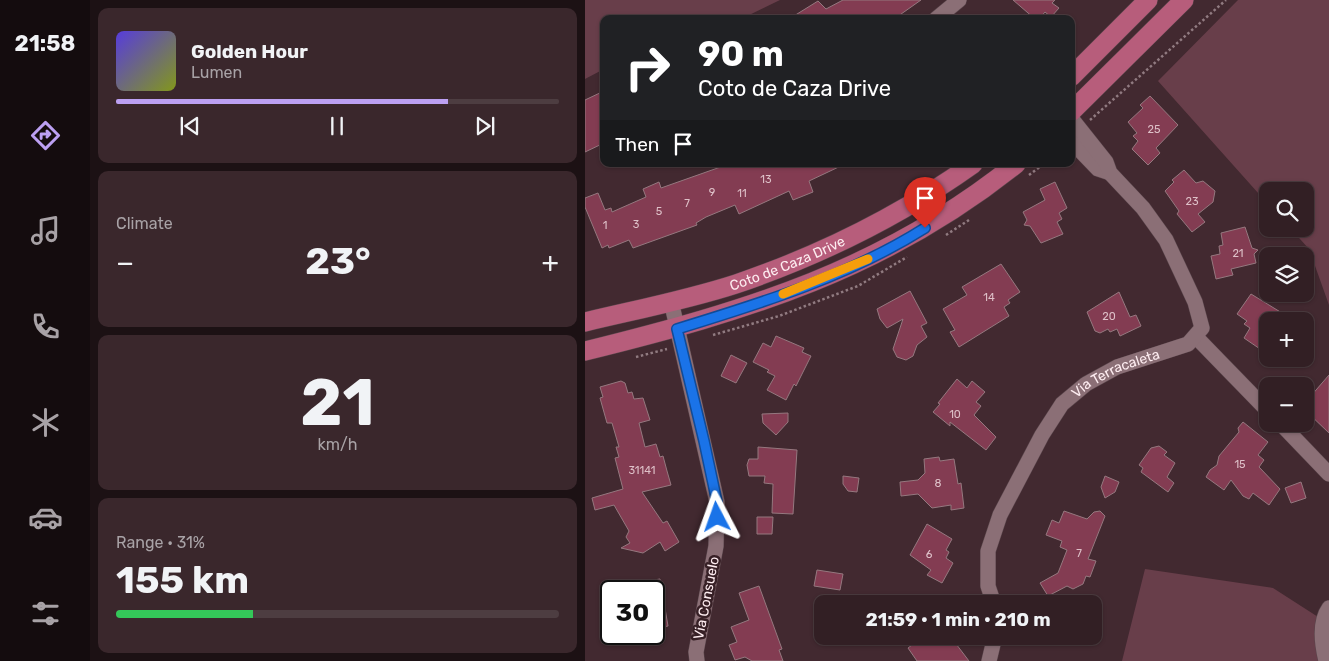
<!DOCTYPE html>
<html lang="en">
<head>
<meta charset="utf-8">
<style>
	:root { --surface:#321f24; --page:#3a272c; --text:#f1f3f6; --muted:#a8a2a6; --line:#4d3d41; --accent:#bca0f2 }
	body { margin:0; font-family:Rubik,sans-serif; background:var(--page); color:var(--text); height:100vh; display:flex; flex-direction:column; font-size:19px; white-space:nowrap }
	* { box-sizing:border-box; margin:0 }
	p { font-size:16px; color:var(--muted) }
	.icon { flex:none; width:28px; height:28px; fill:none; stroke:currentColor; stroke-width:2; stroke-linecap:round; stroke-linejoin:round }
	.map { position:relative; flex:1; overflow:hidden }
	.panel { display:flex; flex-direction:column; gap:8px; padding:8px; background:#1c1114; width:495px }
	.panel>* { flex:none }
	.guide { position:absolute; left:15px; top:15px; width:475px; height:152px; border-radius:10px; box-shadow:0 1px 4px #0004,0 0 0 1px var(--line); background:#202124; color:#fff; overflow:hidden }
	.tools { position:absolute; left:674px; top:182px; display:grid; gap:10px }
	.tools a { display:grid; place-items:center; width:55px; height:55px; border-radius:10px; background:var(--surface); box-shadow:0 1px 4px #0004,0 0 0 1px var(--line); font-size:25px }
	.speed { position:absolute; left:15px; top:580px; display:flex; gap:10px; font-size:25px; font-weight:700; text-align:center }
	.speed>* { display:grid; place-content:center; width:65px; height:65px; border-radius:50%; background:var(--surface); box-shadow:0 1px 4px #0004,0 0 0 1px var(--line); line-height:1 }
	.speed .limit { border:2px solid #111; border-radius:8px; background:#fff; color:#111 }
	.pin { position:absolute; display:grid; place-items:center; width:42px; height:42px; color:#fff; margin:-51px -21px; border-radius:50% 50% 50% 0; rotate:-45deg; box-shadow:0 0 5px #0007 }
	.pin .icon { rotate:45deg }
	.me { position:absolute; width:55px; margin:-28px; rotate:356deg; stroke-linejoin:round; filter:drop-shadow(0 0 4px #0008) }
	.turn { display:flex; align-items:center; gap:18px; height:105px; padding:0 15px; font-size:22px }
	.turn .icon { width:65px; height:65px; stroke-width:2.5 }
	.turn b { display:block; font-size:35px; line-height:42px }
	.then { display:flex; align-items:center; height:48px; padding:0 15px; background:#0003; gap:10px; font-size:19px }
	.big { font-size:38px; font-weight:700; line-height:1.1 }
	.panel .widget { flex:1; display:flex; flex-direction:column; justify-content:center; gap:8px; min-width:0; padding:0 18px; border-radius:10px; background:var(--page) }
	.panel .dial { align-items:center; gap:0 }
	.dial b { font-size:65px; line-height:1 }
	.song { display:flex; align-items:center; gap:15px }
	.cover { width:60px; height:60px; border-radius:8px; background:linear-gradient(135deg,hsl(250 70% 55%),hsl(70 70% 35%)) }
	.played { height:5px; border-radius:2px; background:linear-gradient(90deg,var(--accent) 75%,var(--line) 75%) }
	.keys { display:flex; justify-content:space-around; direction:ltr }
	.heat { display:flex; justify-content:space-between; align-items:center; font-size:28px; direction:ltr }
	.charge { height:8px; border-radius:4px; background:linear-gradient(90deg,#34c759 31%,var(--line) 0) }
	.trip { position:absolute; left:229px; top:595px; width:288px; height:50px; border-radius:10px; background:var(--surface); box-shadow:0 1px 4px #0004,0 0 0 1px var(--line); font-weight:700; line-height:50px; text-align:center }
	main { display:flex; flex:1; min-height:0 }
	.dock { display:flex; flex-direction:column; width:90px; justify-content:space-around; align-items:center; background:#140c0e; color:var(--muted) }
	.dock .icon { width:35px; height:35px }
	.dock .selected { color:var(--accent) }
	.dock b { font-size:22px; color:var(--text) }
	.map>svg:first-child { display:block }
	.green { fill:#683e4a }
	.building { fill:#833c52; stroke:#95787f }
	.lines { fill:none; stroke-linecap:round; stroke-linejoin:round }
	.minor-casing { stroke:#5a464c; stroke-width:16 }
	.major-casing { stroke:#5a464c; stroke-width:20 }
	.path { stroke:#917b81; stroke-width:2.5; stroke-dasharray:2.5 2.5; stroke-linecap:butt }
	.minor { stroke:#8b6f76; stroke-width:15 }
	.major { stroke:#b75d7b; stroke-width:19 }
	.route-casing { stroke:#114b97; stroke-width:12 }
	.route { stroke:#1a73e8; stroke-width:9 }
	.slow { stroke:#f59e0b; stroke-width:9 }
	.labels { text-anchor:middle; stroke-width:5; stroke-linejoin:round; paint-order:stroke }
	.number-label { font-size:11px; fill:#dec0c8 }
	.street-label { font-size:14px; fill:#fdecf0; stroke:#372026 }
</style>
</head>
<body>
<main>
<nav class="dock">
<b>21:58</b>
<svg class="icon selected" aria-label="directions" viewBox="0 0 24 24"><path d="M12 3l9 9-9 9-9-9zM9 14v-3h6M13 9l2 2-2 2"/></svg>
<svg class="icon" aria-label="music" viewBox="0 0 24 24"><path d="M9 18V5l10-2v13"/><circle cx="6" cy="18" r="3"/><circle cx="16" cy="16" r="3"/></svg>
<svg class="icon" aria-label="phone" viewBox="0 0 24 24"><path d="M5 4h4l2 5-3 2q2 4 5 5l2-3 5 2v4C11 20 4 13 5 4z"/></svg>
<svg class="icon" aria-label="climate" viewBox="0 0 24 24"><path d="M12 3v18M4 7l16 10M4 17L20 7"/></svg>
<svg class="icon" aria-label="car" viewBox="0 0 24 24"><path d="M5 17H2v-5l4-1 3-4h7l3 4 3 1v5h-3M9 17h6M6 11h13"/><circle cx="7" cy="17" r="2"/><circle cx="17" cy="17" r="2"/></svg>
<svg class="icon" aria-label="filters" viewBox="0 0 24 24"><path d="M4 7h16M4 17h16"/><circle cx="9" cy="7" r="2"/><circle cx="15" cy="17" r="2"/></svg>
</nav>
<section class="panel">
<div class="widget">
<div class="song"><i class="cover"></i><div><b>Golden Hour</b><p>Lumen</p></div></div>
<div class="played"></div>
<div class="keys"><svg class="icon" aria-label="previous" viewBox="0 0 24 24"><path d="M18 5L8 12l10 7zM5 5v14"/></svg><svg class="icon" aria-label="pause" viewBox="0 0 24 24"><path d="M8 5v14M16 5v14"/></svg><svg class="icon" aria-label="next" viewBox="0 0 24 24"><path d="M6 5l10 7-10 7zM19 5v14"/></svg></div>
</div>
<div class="widget"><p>Climate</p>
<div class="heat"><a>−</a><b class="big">23°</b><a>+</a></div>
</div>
<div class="widget dial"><b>21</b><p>km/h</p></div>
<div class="widget"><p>Range · 31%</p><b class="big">155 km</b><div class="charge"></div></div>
</section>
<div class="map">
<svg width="744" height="661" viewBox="0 0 744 661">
	<rect width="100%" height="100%" fill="#422930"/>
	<path class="green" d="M0 0H195L156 19H19V69L0 79Z
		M653 0H744V305L724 249 706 229H720V191H682V203L573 81Z
		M560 569 688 588 744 624V661H537Z"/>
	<path class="building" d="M258 0H336L309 19H204L233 1 241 9Z
		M428 0H470L467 3 474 8 466 17 460 12 454 19H450Z
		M19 91V143L0 152V100Z
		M565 96 593 125 571 148 575 153 563 165 547 149 553 141 548 136 552 133 543 122 558 108 555 105Z
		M144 164H260L224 181 228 192 208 200 204 191 154 214 150 205 121 217 111 223 112 225 48 248 44 240 24 248 23 245 17 248 0 207V198L13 193 20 210 26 208 27 212 61 197 58 189 74 182 76 188Z
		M599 170 611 183 618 181 630 191 628 202 613 214 620 222 607 232 592 214 594 211 580 191 589 182 587 180Z
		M470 182 482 208 474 213 477 219 472 222 478 234 456 243 445 226 439 225 442 220 438 212 460 200 455 189Z
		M660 227 667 248 673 250 669 254 671 263 646 269 648 275 631 279 626 256 635 254 634 246 638 245 636 233Z
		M416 264 435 292 423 300 425 303 419 307 424 316 374 347 365 332 370 330 358 309 382 295 377 287Z
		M325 291 342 323 336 326 342 337 332 345 328 356 321 360 312 357 308 349 318 319 302 328 295 319 292 309Z
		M534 292 545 317 551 315 556 326 535 336 532 329 525 332 523 329 515 333 510 331 502 312Z
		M666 294 697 313 691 321H682V345L678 351 659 338 665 328 659 324 662 321 652 314Z
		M191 336 219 348 217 352 226 356 211 386 209 384 201 400 182 390 190 376 182 372 184 370 168 362 178 343 186 347Z
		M146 355 162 363 151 383 136 376Z
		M744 375V433L720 410 727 399 725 397Z
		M372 379 382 388 387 381 400 392 391 402 396 406 389 415 411 437 401 450 365 422V426L348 412 355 404 353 403Z
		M36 381 40 383 43 393 47 392 49 399 58 398 65 420 54 423 60 447 71 444 75 457 78 456 82 471 86 485 57 492 78 523 82 521 94 542 80 551 75 542 58 553 36 548 45 543 41 537 44 531 29 505 10 510 7 498 38 489 30 458 34 457 31 447H34L27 423H22L15 398 18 397 15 387Z
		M203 413V422L191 435 178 423 177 414Z
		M658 422 683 442 673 455 679 460 674 467 695 489 684 505 668 493 664 499 658 496 646 480 639 490 621 477 625 470 632 465 634 456 654 432 653 428Z
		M574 446 582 452 579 455 590 463 582 477 589 483 583 492 556 472 558 468 554 465 566 448Z
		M173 447 212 450 208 514 187 513 188 484 179 483 180 476H164L162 465 164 459H173Z
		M354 457 355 461 369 459 373 484 376 483 379 508 366 510V505L347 508 333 494 316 496 315 482 333 480 340 473 339 459Z
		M258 476 274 478 272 492 263 491 258 484Z
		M520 476 534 482 530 492 520 498 516 487Z
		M716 482 721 498 706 503 700 488Z
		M479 511 502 519 509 512 515 511 520 516 503 559 511 561 505 577 501 576 498 584 488 589 482 586 463 596 455 583 473 573 482 550 475 547 477 541 461 535 467 520 474 523Z
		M172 517H188L187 534H172Z
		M342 524 367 539 361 550 364 552 361 558 368 563 357 583 342 575 346 570 325 555Z
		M232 570 258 574 255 590 229 586Z
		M75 579 83 626 69 629V580Z
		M174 586 197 649 194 650 198 661H167L160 657 150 660 144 645 152 642 146 627 164 620 154 593Z
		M321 636H365L384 661H332L323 648 327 645Z"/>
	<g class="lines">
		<defs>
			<g id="minor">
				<path d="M351 19 374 0"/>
				<path d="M486 141 513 169 525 173"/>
				<path d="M86 301 132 502 131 546 111 652 112 661"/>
				<path d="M611 337 682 410"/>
				<path d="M696 424 744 474"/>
				<path id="s1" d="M409 604 403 586V551L415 515 457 435 477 404 501 384 532 367 603 344 617 328 610 302 581 240 558 208 525 173 521 162 486 118"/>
				<path d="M404 661 410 636"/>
				<path d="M741 661C737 645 734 622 744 608"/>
			</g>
			<g id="major">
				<path d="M486 77 563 0"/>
				<path d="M486 112 599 0"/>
				<path id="s2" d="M0 322C50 310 102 300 151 284 236 255 315 216 388 164"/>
				<path d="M0 351C162 311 299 270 431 164"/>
			</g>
		</defs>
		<use href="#minor" class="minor-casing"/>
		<use href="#major" class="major-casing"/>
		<path class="path" d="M505 120 641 0
			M444 175 459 164
			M361 235 384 220
			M128 335 194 316 273 286 322 257
			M51 357 82 349"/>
		<use href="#minor" class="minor"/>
		<use href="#major" class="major"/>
	</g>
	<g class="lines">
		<defs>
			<path id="route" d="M132 517V502L119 441 92 329C177 303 264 276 340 228"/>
		</defs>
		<use href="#route" class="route-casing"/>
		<use href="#route" class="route"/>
		<path class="slow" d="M198 294 283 259"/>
	</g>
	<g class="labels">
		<g class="number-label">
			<text x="569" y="133">25</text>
			<text x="181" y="183">13</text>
			<text x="127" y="196">9</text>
			<text x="157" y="197">11</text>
			<text x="607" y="205">23</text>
			<text x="102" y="207">7</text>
			<text x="74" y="215">5</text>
			<text x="51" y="228">3</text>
			<text x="20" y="229">1</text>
			<text x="653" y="257">21</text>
			<text x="404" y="301">14</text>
			<text x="524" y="320">20</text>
			<text x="370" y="418">10</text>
			<text x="655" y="468">15</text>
			<text x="57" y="474">31141</text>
			<text x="353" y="487">8</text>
			<text x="494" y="557">7</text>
			<text x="344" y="558">6</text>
		</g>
		<g class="street-label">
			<text dy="5" stroke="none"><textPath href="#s2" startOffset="211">Coto de Caza Drive</textPath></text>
			<text dy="5" stroke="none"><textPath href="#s1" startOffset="282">Via Terracaleta</textPath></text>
			<text transform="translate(121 598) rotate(-79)" y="5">Via Consuelo</text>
		</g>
	</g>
</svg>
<div class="tools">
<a><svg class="icon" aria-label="search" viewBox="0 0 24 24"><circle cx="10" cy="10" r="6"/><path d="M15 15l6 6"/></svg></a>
<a><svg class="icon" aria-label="layers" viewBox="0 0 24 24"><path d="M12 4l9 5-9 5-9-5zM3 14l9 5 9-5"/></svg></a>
<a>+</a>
<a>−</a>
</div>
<div class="speed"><div class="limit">30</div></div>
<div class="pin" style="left:340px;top:228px;background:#d93025"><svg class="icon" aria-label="arrive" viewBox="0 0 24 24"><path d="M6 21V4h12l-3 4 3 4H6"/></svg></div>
<svg class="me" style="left:132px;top:517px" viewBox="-20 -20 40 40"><path d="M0-17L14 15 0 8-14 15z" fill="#1a73e8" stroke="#fff" stroke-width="4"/></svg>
<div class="trip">21:59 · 1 min · 210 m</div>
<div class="guide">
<div class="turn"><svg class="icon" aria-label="right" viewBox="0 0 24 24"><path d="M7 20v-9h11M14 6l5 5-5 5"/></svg><div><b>90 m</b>Coto de Caza Drive</div></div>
<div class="then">Then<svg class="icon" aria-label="arrive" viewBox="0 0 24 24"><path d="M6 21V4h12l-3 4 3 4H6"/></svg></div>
</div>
</div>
</main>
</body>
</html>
